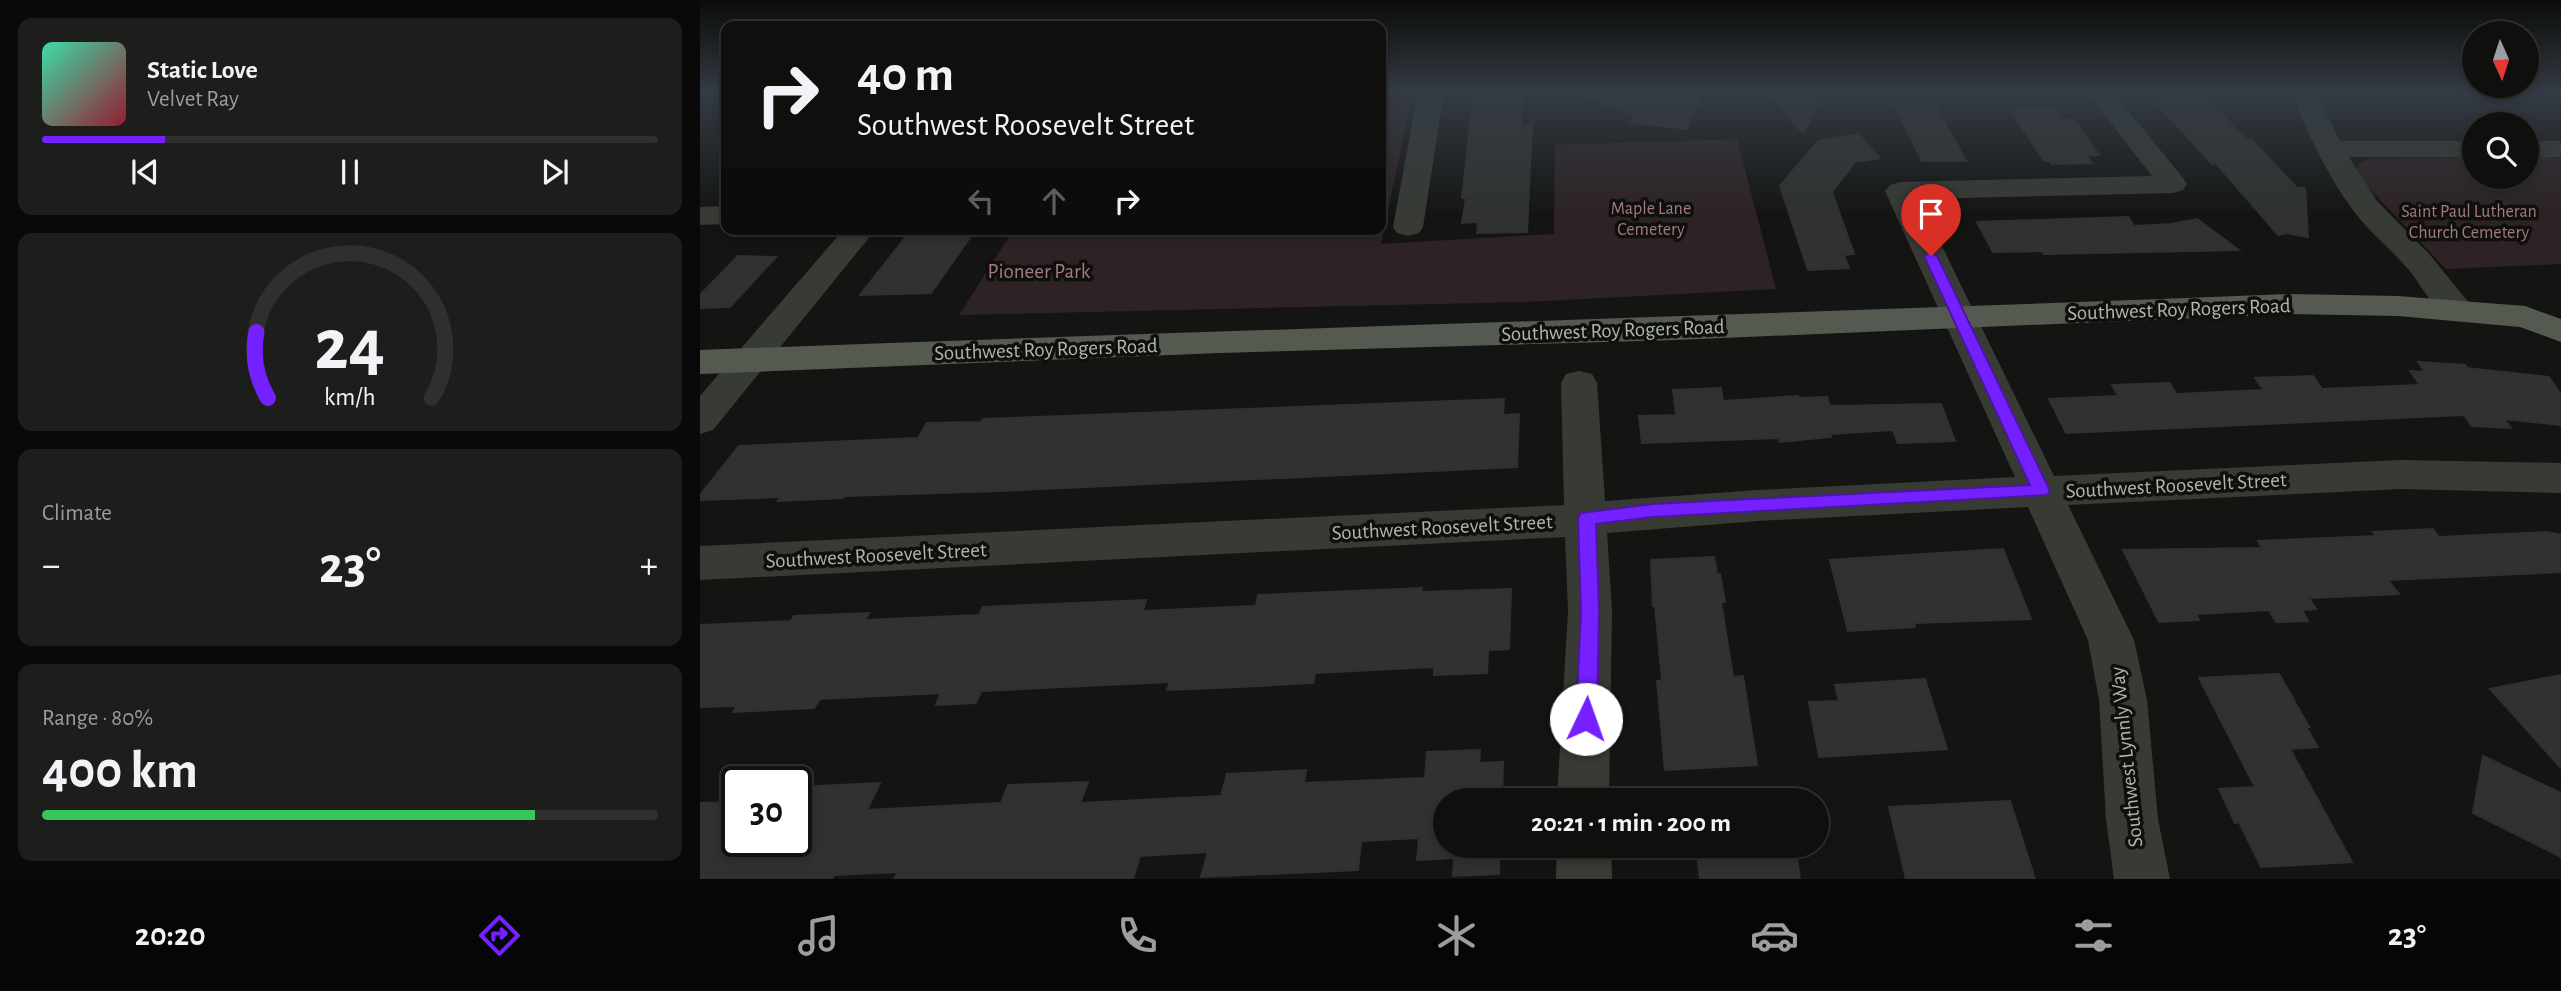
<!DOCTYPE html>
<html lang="en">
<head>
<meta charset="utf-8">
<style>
	:root { --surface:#0f100e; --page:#1d1e1c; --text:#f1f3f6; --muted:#9b9d9e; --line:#2f302e; --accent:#7521ff }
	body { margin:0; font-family:"Alegreya Sans",sans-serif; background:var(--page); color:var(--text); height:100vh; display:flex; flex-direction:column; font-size:26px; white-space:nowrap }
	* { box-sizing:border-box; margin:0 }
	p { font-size:23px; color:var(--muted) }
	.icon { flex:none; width:38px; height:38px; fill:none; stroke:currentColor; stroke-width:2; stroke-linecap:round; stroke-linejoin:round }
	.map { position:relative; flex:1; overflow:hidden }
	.panel { display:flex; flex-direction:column; gap:18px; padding:18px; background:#080908; width:700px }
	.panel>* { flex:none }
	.guide { position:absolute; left:21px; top:21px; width:665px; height:214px; border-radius:14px; box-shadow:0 4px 10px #0003,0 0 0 2px var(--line); background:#0f100e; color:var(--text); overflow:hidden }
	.needle { width:46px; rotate:177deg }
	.buttons { position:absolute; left:1762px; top:21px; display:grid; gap:14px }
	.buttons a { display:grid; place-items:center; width:77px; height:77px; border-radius:50%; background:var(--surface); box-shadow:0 4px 10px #0003,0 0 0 2px var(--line); font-size:35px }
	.speed { position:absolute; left:21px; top:766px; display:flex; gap:14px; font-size:35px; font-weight:700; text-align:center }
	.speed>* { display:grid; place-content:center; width:91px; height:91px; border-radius:50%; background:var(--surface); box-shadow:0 4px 10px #0003,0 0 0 2px var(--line); line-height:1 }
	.speed .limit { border:4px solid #111; border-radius:10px; background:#fff; color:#111 }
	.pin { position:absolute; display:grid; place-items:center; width:60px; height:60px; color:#fff; margin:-72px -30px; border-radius:50% 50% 50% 0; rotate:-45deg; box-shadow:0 0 7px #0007 }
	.pin .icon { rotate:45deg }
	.me { position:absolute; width:77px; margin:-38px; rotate:3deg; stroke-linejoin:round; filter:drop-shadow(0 0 5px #0008) }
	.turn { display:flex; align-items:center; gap:24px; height:147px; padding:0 21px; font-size:32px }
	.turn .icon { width:91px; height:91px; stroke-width:2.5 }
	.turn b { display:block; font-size:49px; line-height:60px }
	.lanes { display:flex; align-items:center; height:66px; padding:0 21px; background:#0003; justify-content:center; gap:35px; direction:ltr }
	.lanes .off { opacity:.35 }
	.big { font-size:52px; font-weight:700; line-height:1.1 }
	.panel .tile { flex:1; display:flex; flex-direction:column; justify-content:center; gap:10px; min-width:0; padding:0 24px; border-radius:14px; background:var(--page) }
	.panel .dial { align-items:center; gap:0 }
	.dial svg { height:182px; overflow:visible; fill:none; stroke:var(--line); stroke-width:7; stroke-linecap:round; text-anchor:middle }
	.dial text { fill:var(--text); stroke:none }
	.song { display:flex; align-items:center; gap:21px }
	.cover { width:84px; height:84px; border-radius:10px; background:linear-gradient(135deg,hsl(160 70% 55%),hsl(350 70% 35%)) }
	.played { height:7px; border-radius:4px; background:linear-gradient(90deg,var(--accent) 20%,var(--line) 20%) }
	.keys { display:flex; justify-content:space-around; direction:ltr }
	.heat { display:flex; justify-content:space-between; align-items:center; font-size:38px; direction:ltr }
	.charge { height:10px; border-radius:5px; background:linear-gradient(90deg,#34c759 80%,var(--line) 0) }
	.trip { position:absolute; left:733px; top:788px; width:396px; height:70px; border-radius:35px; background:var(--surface); box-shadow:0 4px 10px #0003,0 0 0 2px var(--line); font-weight:700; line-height:70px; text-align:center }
	.tabs { display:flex; height:112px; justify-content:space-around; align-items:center; background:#060606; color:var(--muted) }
	.tabs .icon { width:49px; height:49px }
	.tabs .current { color:var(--accent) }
	.tabs b { font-size:32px; color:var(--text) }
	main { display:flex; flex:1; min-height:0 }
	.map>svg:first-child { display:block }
	.green { fill:#2d2324 }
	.building { fill:#2f322e; stroke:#2e312d; stroke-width:2 }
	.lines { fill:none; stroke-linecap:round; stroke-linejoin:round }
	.minor { fill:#373b34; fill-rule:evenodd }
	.major { fill:#555a50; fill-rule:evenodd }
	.route { fill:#7521ff; stroke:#4c15a6; stroke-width:2 }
	.labels { text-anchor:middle; stroke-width:7; stroke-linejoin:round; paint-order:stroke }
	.far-park-label { font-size:18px; fill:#a47982; stroke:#0f100e }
	.park-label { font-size:21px; fill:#a47982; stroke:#0f100e }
	.street-label { font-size:21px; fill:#afb7a4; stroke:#0f100e }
</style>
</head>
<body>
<main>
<section class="panel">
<div class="tile">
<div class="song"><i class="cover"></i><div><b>Static Love</b><p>Velvet Ray</p></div></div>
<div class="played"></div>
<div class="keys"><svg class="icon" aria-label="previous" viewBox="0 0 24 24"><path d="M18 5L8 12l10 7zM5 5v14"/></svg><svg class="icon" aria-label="pause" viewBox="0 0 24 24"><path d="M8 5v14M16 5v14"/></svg><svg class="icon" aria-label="next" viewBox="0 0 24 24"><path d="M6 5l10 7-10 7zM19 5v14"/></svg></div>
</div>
<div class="tile dial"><svg viewBox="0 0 100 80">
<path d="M14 69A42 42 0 1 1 86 69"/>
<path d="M14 69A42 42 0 0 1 9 40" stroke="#7521ff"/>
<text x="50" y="56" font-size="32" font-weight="700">24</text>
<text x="50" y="72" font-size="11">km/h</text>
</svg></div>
<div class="tile"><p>Climate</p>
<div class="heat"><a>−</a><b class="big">23°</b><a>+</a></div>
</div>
<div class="tile"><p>Range · 80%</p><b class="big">400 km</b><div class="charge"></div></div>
</section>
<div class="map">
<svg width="1861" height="879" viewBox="0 0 1861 879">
	<rect width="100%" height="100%" fill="#141513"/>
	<path class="green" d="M681 91H713L681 244 854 234 855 145 1037 139 1076 289 825 302 259 315 314 229H681Z
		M1840 155 1861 158V264L1746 269 1665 184 1657 168 1661 162 1671 159 1774 157V177H1827V156Z"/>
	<path class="building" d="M774 91H823L821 129 832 122 827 232 777 233 778 222 762 223 766 198H762Z
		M877 91H1002L987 129 931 123 934 115 877 93Z
		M1066 91H1125L1103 133Z
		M1446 91H1490L1494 95H1502L1546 139H1551L1597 188H1605L1608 237 1587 233 1578 235 1516 163 1512 164Z
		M1193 101H1233L1266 161H1222Z
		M1310 109H1355L1363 120 1373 119 1399 155H1386L1392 163 1352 164 1350 161H1344Z
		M1158 134 1180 158 1155 162 1132 192 1154 254 1144 255 1149 268 1108 270 1080 186 1118 141Z
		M1428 217 1434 226 1471 224 1497 219 1539 250 1344 254 1342 251 1293 252 1277 222Z
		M212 229H276L231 293 160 295Z
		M38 256 76 257 30 307 0 308V295Z
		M1718 362 1765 365 1767 368 1849 377 1861 395V425L1804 419 1811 428 1772 426 1764 415 1366 433 1349 399 1418 396 1412 385 1470 383 1476 394 1564 390 1555 378 1613 376 1622 389 1720 385 1710 371 1725 372Z
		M1021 388 1023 401 1098 396 1099 398 1127 397 1130 406 1241 404 1255 441 1198 443 1193 430 1130 434 1131 437 1080 442 1079 438 942 443 939 416 976 415 973 390Z
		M804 399 803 415 819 414 817 467 300 491 145 496 143 498 78 501 81 497 0 500V495L39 446 218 438 227 423 281 422 283 419Z
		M1733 529 1739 537 1847 532 1861 535V572L1688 580 1699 594 1609 598 1616 609 1602 610 1608 621 1576 622 1569 610 1496 614 1499 620 1459 622 1423 550 1562 548 1558 541 1676 536 1673 532Z
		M1303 549 1331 619 1214 623 1215 627 1148 631 1130 560Z
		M1014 557 1017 574H1020L1025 602H1021L1033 677 1043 676 1057 765 965 770 957 681H962L955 606H953L951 560Z
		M722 588 721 592 811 589 809 649 788 650 787 673 734 675V667L615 673 613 683 517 688 467 690 470 682 281 691 276 703 236 705 241 693 120 699 114 708 33 712 37 706 0 707V625L91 621 94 616 169 613 165 620 279 615 283 607 446 600 443 611 556 606 558 595Z
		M1579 674 1609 727H1606L1618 747 1590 749 1652 862 1561 867 1539 822 1535 823 1519 789 1555 787 1499 678Z
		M1861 675V768L1790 689Z
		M1225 679 1247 749 1119 757 1109 702 1139 701 1135 685Z
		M780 750 779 763 803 762 802 800H746V845H800L799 874 753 876 754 858 717 860 719 838 661 841 658 870 501 877 508 852 440 856 433 879H194L198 872 134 875 132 879H0V803L37 802V842H96V787L180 783 167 810 301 803 308 785 388 782 380 803 521 796 527 774 606 770 604 783 725 778 727 752Z
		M1783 756 1861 793V857L1773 813Z
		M1310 801 1335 879H1206L1189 807Z
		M996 845H1095L1100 879H1000Z"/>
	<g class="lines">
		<path class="minor" d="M718 91H744L723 227 719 233 708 236 697 233 693 227Z
			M1386 91H1412L1483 178 1487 184 1483 190 1473 193 1219 199 1354 476 1701 460 1861 463V493L1701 489 1368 505 1434 640 1447 700 1458 819 1470 879H1414L1406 819 1399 700 1388 640 1328 507 1058 521 907 533 912 611 909 800H857L868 611 865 537 0 580V546L864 505 861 383 866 374 879 371 892 374 897 383 905 501 1058 490 1315 477 1185 191 1190 185 1200 182 1452 176Z
			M1590 91H1615L1640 141H1774V157H1649L1677 201 1730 255 1769 303 1774 310 1769 317C1738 325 1726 290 1708 269 1690 248 1668 231 1653 210 1626 174 1608 132 1590 91Z
			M1827 141H1861V157H1827Z
			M26 206V224L0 225V207Z
			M144 229H176L13 430 0 434V396Z
			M857 845H911L912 879H856Z"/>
		<path class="major" d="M1591 294 1698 296 1825 306 1861 319V342L1820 327 1698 316 1591 314 976 340 520 353 0 374V350C530 330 1061 315 1591 294Z"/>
	</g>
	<linearGradient id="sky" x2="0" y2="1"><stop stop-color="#0b0c0a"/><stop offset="0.43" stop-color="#343b44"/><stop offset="1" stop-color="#343b44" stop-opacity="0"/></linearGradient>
	<rect width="1861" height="214" fill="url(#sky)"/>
	<path class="route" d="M1231 252 1237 256 1350 491 1347 495 953 517 896 524 899 611 897 719 894 725 886 728 879 725 876 719 881 611 878 518 881 513 953 504 1330 485 1224 256Z"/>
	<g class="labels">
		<g class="far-park-label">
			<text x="951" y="214">Maple Lane<tspan x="951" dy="21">Cemetery</tspan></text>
			<text x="1769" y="217">Saint Paul Lutheran<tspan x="1769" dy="21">Church Cemetery</tspan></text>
		</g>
		<g class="park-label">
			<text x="339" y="278">Pioneer Park</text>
		</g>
		<g class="street-label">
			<text transform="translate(1479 309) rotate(-2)" y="7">Southwest Roy Rogers Road</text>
			<text transform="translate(913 330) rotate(-2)" y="7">Southwest Roy Rogers Road</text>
			<text transform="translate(346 349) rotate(-2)" y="7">Southwest Roy Rogers Road</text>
			<text transform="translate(1476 485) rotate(-3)" y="7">Southwest Roosevelt Street</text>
			<text transform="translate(742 527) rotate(-3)" y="7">Southwest Roosevelt Street</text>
			<text transform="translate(176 555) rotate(-3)" y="7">Southwest Roosevelt Street</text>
			<text transform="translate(1426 757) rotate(-96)" y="7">Southwest Lynnly Way</text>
		</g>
	</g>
</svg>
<div class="buttons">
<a><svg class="needle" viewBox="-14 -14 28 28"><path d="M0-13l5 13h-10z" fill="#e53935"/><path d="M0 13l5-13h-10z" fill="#9b9d9e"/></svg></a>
<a><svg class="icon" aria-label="search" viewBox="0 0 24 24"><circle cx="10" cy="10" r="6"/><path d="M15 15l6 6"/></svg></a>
</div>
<div class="speed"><div class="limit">30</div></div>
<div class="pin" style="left:1231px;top:256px;background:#d93025"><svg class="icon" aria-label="arrive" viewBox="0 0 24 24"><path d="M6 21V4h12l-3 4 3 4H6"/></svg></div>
<svg class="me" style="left:886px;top:719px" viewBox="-20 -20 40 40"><circle r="19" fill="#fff"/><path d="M0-13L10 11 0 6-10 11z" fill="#7521ff"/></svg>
<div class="trip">20:21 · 1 min · 200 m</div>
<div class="guide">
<div class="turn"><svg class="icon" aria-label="right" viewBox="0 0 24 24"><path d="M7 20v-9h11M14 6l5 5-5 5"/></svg><div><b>40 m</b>Southwest Roosevelt Street</div></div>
<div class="lanes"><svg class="icon off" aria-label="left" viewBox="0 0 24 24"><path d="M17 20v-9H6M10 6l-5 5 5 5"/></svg><svg class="icon off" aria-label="ahead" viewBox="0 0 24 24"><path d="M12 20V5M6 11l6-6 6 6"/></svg><svg class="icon" aria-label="right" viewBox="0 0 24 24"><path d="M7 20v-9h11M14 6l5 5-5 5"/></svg></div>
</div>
</div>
</main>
<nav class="tabs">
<b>20:20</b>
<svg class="icon current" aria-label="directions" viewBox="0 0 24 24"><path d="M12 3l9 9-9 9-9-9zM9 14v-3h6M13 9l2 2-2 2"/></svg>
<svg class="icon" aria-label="music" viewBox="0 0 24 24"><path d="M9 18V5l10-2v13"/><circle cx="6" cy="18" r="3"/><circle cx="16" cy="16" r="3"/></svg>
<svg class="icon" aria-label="phone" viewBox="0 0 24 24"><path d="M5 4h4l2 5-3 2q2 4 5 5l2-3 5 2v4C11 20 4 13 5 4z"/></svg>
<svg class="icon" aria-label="climate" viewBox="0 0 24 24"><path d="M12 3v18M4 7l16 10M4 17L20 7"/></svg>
<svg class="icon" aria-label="car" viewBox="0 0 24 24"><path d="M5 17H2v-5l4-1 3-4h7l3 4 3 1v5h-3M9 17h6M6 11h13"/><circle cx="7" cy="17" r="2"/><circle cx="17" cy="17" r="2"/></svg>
<svg class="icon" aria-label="filters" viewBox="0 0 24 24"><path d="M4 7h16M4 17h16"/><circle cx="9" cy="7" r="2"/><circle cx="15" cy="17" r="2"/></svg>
<b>23°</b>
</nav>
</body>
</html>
